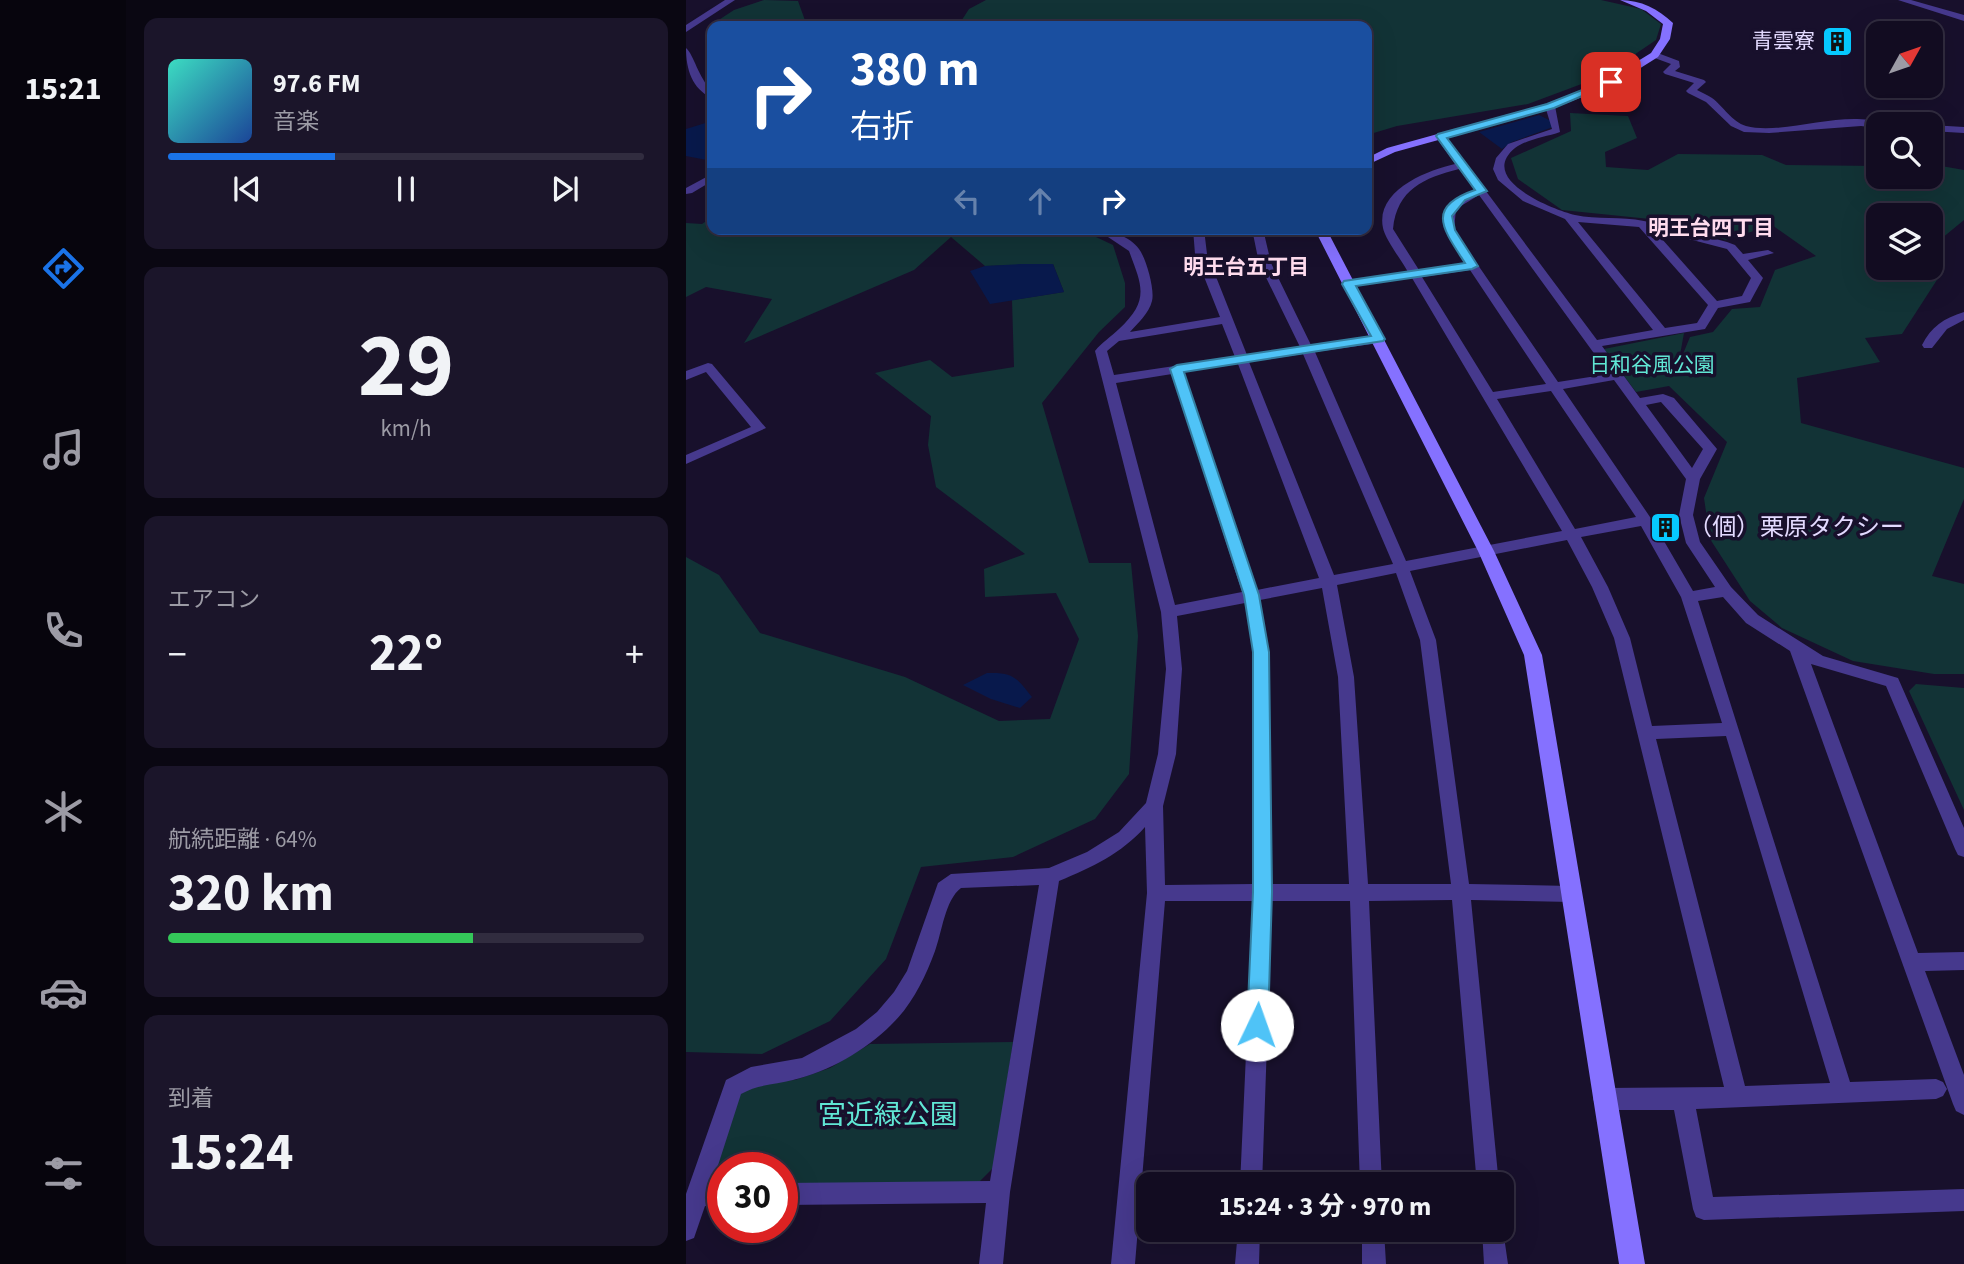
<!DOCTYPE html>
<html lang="ja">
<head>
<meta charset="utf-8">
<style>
	:root { --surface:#120c21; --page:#1b152a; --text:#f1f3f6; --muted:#9c9ba5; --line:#312c3f; --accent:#1a73e8 }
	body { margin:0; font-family:"Source Sans 3","Noto Sans JP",sans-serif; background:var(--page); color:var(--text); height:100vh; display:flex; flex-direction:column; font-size:26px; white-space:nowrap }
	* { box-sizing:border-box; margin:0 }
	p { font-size:23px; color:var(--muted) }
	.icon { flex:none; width:38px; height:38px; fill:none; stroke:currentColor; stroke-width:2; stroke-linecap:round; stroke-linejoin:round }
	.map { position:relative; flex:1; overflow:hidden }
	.panel { display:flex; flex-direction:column; gap:18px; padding:18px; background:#0a0712; width:560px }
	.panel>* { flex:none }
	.top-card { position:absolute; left:21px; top:21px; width:665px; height:214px; border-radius:14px; box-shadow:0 7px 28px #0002,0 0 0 2px var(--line); background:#1a4fa0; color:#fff; overflow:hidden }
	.needle { width:46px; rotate:50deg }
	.buttons { position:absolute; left:1180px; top:21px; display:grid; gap:14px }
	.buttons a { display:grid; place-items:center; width:77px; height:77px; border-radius:14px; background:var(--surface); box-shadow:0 7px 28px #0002,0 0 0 2px var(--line); font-size:35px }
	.speed { position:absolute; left:21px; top:1152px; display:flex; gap:14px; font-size:35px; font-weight:700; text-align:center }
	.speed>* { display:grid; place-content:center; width:91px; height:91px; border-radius:50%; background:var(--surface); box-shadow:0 7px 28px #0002,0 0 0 2px var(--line); line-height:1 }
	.speed .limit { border:10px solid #d22; background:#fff; color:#111 }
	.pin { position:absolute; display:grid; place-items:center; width:60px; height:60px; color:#fff; margin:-30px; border-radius:14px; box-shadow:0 4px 10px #0006 }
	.me { position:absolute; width:77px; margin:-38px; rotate:3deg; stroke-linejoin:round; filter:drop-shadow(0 0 5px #0008) }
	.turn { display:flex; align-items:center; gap:24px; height:147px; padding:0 28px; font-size:32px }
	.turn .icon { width:91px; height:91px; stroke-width:2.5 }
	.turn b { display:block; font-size:49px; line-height:60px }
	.lanes { display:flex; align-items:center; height:66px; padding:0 28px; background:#0003; justify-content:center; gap:35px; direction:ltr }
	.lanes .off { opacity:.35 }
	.big { font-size:52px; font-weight:700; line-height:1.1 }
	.panel .tile { flex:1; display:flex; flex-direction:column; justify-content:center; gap:10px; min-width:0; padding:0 24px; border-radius:14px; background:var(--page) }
	.panel .dial { align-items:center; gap:0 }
	.dial b { font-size:91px; line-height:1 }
	.song { display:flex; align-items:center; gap:21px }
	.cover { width:84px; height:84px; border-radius:10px; background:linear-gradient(135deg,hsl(170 70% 55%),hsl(220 70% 35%)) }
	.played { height:7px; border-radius:4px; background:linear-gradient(90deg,var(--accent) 35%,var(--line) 35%) }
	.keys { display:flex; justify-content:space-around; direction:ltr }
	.heat { display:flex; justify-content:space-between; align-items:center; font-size:38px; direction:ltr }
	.charge { height:10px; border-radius:5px; background:linear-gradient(90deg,#34c759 64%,var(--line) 0) }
	.trip { position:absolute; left:450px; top:1172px; width:378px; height:70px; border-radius:14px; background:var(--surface); box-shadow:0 7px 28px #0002,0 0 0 2px var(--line); font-weight:700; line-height:70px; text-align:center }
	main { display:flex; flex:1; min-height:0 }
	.menu { display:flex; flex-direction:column; width:126px; justify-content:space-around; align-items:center; background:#07050d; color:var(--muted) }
	.menu .icon { width:49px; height:49px }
	.menu .current { color:var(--accent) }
	.menu b { font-size:32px; color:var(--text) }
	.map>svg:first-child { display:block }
	.green { fill:#123336 }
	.water { fill:#08194c }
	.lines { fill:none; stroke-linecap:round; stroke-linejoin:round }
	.street { fill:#46398d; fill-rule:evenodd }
	.secondary { fill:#8571ff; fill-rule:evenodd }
	.route { fill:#4fc3f7; stroke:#337fa1; stroke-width:2 }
	.labels { text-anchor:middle; stroke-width:7; stroke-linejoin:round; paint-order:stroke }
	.far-poi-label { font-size:21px; fill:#e3daff; stroke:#18102c; text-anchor:end }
	.far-neighbourhood-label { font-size:21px; font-weight:bold; fill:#ffdcee; stroke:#18102c }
	.far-park-label { font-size:21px; fill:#60e6d4; stroke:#18102c }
	.poi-label { font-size:24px; fill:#e3daff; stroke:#18102c; text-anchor:start }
	.near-park-label { font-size:28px; fill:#60e6d4; stroke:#18102c }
</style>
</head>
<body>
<main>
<nav class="menu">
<b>15:21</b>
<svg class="icon current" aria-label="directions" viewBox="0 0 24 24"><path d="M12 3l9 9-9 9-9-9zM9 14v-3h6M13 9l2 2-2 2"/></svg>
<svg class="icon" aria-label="music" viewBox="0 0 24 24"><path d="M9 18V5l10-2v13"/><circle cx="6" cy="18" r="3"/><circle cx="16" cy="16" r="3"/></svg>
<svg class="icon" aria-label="phone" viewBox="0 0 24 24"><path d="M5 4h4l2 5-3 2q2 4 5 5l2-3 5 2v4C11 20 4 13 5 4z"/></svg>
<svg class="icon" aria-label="climate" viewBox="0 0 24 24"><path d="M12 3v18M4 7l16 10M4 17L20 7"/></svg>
<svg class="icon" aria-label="car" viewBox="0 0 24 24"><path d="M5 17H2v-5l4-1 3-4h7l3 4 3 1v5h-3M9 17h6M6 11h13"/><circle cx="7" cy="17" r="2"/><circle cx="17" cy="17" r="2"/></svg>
<svg class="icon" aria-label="filters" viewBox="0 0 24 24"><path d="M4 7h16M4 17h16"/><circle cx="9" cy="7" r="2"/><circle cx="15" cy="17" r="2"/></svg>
</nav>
<section class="panel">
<div class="tile">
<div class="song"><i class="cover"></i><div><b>97.6 FM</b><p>音楽</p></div></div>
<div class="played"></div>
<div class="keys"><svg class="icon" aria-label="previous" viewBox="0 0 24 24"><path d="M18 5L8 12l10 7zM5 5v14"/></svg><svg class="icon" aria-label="pause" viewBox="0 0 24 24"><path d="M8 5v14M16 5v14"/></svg><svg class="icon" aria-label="next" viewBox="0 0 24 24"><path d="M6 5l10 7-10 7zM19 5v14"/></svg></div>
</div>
<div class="tile dial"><b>29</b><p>km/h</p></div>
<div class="tile"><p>エアコン</p>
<div class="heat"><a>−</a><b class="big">22°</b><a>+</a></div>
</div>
<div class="tile"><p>航続距離 · 64%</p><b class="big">320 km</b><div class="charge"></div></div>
<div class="tile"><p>到着</p><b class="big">15:24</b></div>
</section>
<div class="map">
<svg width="1278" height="1264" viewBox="0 0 1278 1264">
	<rect width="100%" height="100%" fill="#18102c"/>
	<path class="green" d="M78 0 112 1 121 26 22 27 48 10Z
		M300 0H915L955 9 975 24 970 40 917 76 842 104 711 126 681 135V26H272L283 9Z
		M884 113 942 116 951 138 919 152 920 167 962 170 992 154 1076 155 1100 165 1192 166V177H1244V164L1278 170V220L1244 248V215H1192V268H1244V264L1258 269 1216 334 1179 338 1194 362 1111 378 1115 423 1278 468V499L1246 576 1278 584V674H1248L1167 661 1096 628 1064 601 1024 539 1018 498 1041 442 983 386 950 392 918 349 998 333 992 366 1004 337 1027 332 1046 309 1074 307 1089 270 1130 256 1086 225 1040 240 964 219 876 210 832 179 825 158 885 131Z
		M26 217V229H393L427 245 439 283V307L413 332 356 403 403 563H445L452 636 443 774 409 819 327 857 235 867 200 959 144 1021 76 1054 0 1052V557L33 575 74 633 219 677 313 721 364 719 393 639 370 593 299 597 298 569 339 554 250 487 242 445 245 416 189 373 244 360 266 377 328 367 326 300 378 292 367 264 299 266 265 237 228 270 58 343 86 299 20 287 0 297V223L16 224Z
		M1230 684 1278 688V810L1223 691Z
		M327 1042 308 1167 291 1184H96V1167H37V1182L29 1171 50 1096 71 1082 109 1080 144 1068 184 1044Z"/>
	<path class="water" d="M853 115 865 121 867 127 826 142 816 149 793 132Z
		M26 121V161L0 156V129Z
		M336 264H367L378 292 304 304 284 271 299 266Z
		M301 673C327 672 330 677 346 697L334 708 305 699 277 685Z"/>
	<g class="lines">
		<path class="street" d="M39 0H49L0 32V25Z
			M1212 0H1225L1278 15V21Z
			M0 48C8 55 12 77 26 91V98C6 89 0 69 0 48Z
			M969 52 993 61 994 67 989 71 1018 80 1020 82 1011 90C1016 93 1022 95 1026 98 1037 106 1046 122 1060 126 1097 136 1162 108 1196 124H1192V128L1175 126 1083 133 1058 132 1045 126 1020 102 1002 93 1000 91 1008 83 979 74 977 72 985 64 966 57 965 55Z
			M864 103 869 106 874 132C860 137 841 139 829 148 791 179 865 209 889 215 911 220 935 216 958 221 986 227 1013 235 1041 242L1049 245 1057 254 1082 250 1088 253 1062 260 1077 278 1064 302 1032 308 1019 329 916 346 954 398 977 394 988 398 1031 449 1014 479 1007 515 1014 542 1045 587 1072 615 1137 656 1212 678 1278 828V857L1272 855 1269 849 1200 686 1125 664 1232 953 1278 952V970L1239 971 1278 1075V1115L1270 1111 1267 1104 1104 651 1060 623 1037 597 1012 601 1164 1082 1250 1079 1257 1082 1261 1089 1257 1096 1250 1099 1010 1109 1027 1197 1278 1189V1211L1018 1220 1010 1217 1007 1209 988 1110H918L910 1106 907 1099 910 1092 918 1088 1038 1087 928 638 906 587 881 540 724 571 750 640 783 884 885 886 892 888 894 894 892 900 885 902 785 900 813 1185H791L766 900 683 901 696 1185H674L664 901H586L576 1185H554L567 901H479L449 1264H425L461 893 459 827C435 854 406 867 373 881L324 1192 317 1264H293L300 1203 96 1205V1183L304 1181 353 885 275 888C259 900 256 932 249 951 239 978 226 1005 205 1025 180 1050 142 1072 107 1080 89 1085 72 1084 55 1094L26 1184H37V1206H19L8 1238 0 1241V1194L40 1080 65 1067 116 1058 170 1029 191 1012 208 992 221 971 252 883 265 874 363 868 401 852 433 832 460 803 472 754 480 669 475 612 409 351C416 342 425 337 433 329 464 300 456 286 443 251L410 229C423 229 445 237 453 249 460 258 469 290 466 301 463 313 452 323 444 332L534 317 509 254 507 229H518L521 254 561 355 614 347 573 263 566 229H577L585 263 625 345 697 336 699 339 693 343 629 352 720 561 876 531 726 278 662 287 656 284 662 281 722 272C716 261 699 239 697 228 689 190 742 170 769 164L750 137 755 134 758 135 911 340 967 330 879 219 837 201 812 180 807 169 810 158 822 144 866 129 859 106ZM773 169 789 190C738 208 758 231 780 263L733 270 707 229C711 189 738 178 773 169ZM793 195 923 374 872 382 768 230 770 209ZM892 222 953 227 1022 305 1011 323 979 328ZM968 230 1041 249 1065 278 1056 296 1031 301ZM784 270 860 384 807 392 736 277ZM536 324 549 357 428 375 421 351 433 341ZM617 354 707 564 648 575 563 362ZM552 364 633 578 571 590 498 372ZM486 374 556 592 489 605 430 383ZM928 380 1000 479 993 515 1000 543 1029 587 1007 591 964 517 877 389ZM865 391 950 517 889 529 811 399ZM975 402 1017 449 1006 468 960 405ZM955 526 995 597 1036 723 966 726 944 638 922 587 895 537ZM710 573 734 640 765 884H682L668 677 651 585ZM636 588 652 677 663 884H586L583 652 574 600ZM559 603 567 652 568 884 479 885 477 806 490 754 496 669 491 616ZM1040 736 1144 1083 1059 1086 970 739Z
			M1244 125 1278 127V133L1244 131Z
			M26 174V181L6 193 0 194V188Z
			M1278 312V320L1261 329 1246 348H1238L1236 345C1245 327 1258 318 1278 312Z
			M22 363 26 364 80 428 0 464V455L65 427 20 372 0 380V371Z
			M816 1223 822 1264H798L796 1230H816Z
			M552 1230H574L573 1264H549Z
			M676 1230H698L700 1264H676Z"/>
		<path class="secondary" d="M934 0C955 0 972 9 987 23L984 39 972 57 929 84 868 108 709 152 681 165V158L701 148 860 104 921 80 965 53 974 39 977 24 960 11Z
			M632 229H644V236L808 551 856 655 959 1264H933L838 655 792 551 632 236Z"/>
	</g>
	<path class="route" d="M921 80 929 82 868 108 761 138 801 191 779 200 766 216 769 230 792 266 786 269 670 286 699 339 697 341 498 372 573 595 583 652 586 892 582 1025 579 1032 571 1035 564 1032 561 1025 567 892V652L558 595 484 369 491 365 685 336 656 284 658 281 779 263C757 229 739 207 789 190L750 136 752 134 861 104Z"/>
	<defs>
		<symbol id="building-square" viewBox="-11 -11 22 22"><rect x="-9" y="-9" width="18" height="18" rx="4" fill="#06c9ff" stroke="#18102c"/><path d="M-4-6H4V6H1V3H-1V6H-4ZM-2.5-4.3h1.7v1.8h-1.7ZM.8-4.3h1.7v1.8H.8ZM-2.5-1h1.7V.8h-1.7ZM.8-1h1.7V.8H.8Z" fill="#111"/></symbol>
	</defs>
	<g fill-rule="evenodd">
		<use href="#building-square" x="1134" y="24" width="35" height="35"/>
		<use href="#building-square" x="962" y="510" width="35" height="35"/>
	</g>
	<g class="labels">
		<g class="far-poi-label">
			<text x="1129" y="48">青雲寮</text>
		</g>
		<g class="far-neighbourhood-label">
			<text x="1025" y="235">明王台四丁目</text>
			<text x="560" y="274">明王台五丁目</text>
		</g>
		<g class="far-park-label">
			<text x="966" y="372">日和谷風公園</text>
		</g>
		<g class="poi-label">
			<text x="1002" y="535">（個）栗原タクシー</text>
		</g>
		<g class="near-park-label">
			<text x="202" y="1124">宮近緑公園</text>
		</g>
	</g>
</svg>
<div class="buttons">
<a><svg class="needle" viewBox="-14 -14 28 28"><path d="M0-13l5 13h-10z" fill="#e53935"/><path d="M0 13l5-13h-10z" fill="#9c9ba5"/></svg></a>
<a><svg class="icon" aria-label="search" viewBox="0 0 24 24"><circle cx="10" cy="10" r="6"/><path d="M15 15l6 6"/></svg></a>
<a><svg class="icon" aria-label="layers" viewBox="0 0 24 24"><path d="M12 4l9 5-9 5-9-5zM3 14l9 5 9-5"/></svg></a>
</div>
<div class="speed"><div class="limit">30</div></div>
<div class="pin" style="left:925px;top:82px;background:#d93025"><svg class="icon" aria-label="arrive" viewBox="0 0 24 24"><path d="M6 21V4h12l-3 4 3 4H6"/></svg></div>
<svg class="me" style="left:571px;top:1025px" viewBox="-20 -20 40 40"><circle r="19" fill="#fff"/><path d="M0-13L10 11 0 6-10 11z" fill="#4fc3f7"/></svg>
<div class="trip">15:24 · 3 分 · 970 m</div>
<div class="top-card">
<div class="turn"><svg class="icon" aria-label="right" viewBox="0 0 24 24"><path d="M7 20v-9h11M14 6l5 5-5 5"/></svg><div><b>380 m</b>右折</div></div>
<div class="lanes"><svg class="icon off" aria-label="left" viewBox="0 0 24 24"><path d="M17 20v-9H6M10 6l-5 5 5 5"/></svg><svg class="icon off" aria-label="ahead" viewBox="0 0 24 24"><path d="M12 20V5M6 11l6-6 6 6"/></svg><svg class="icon" aria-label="right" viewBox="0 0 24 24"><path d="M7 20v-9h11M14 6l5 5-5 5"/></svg></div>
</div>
</div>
</main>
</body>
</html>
